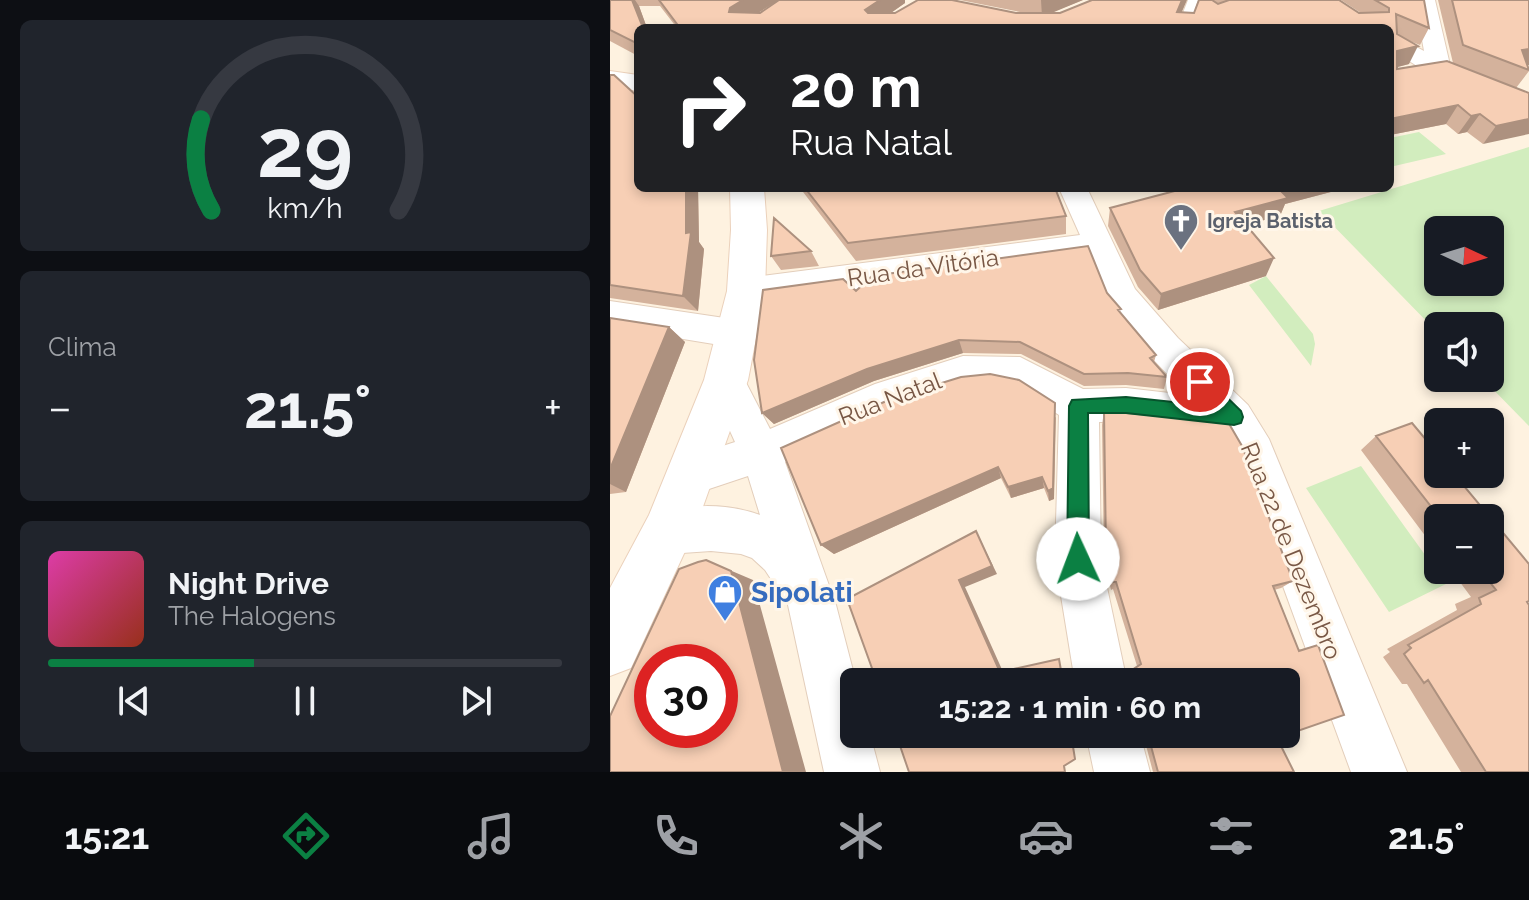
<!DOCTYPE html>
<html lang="pt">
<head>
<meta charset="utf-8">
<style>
	:root { --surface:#171b24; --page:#20242c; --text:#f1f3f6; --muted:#9ea1a6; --line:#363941; --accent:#0b8043 }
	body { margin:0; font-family:Raleway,sans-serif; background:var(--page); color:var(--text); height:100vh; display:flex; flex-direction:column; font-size:30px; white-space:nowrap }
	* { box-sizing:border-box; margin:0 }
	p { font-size:26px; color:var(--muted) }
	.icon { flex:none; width:44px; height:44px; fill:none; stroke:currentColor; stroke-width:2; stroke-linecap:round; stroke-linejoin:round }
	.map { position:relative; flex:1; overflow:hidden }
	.drawer { display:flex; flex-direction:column; gap:20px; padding:20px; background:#0d0f14; width:610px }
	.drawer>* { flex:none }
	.top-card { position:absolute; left:24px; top:24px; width:760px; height:168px; border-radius:12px; box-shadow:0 4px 12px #0003; background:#202124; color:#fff; overflow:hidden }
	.needle { width:52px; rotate:94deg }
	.tools { position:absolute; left:814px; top:216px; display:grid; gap:16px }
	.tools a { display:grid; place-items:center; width:80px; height:80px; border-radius:12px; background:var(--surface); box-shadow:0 4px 12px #0003; font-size:40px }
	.speed { position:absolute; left:24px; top:644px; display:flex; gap:16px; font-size:40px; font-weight:700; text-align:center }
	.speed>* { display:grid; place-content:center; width:104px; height:104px; border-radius:50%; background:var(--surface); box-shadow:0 4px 12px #0003; line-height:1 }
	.speed .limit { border:12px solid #d22; background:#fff; color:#111 }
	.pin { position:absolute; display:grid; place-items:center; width:68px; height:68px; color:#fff; margin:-34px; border:4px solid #fff; border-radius:50%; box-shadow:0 2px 8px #0007 }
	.me { position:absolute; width:88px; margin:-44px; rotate:358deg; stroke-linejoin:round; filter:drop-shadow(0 0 6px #0008) }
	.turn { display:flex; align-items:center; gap:28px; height:168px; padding:0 24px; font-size:36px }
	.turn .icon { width:104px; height:104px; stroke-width:2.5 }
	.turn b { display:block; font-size:56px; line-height:68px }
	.big { font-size:60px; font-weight:700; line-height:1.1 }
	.drawer .widget { flex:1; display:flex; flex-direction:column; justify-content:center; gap:12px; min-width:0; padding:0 28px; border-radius:12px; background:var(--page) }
	.drawer .dial { align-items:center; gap:0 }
	.dial svg { height:208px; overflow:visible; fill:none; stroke:var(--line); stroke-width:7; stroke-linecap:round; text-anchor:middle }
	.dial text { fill:var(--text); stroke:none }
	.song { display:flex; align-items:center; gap:24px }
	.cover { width:96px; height:96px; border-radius:12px; background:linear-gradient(135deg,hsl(320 70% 55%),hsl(10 70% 35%)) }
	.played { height:8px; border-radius:4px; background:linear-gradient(90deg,var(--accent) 40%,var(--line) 40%) }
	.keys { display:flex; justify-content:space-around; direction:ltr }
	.heat { display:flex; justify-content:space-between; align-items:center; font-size:44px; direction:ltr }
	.trip { position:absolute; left:230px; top:668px; width:460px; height:80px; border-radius:12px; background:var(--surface); box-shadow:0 4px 12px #0003; font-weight:700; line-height:80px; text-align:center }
	.tabs { display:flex; height:128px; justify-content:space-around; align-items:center; background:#090b0e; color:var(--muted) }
	.tabs .icon { width:56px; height:56px }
	.tabs .active { color:var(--accent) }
	.tabs b { font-size:36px; color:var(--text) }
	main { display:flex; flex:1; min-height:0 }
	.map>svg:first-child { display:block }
	.green { fill:#d2edbe; fill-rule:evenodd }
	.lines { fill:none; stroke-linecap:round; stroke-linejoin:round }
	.lane-casing { stroke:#e3cebb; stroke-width:2 }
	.street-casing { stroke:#e3cebb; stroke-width:2 }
	.secondary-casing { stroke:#ebd1bb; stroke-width:2 }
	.lane { fill:#fff; fill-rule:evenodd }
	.street { fill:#fff; fill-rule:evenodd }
	.secondary { fill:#fff; fill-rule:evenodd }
	.wall { fill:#d4b29c }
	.shaded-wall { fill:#ad917f }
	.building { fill:#f7cfb5; stroke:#ad917f; stroke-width:2; fill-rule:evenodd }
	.route { fill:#0b8043; stroke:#07532c; stroke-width:2 }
	.labels { text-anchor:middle; stroke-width:6; stroke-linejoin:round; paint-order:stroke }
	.far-worship-label { font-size:20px; font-weight:bold; fill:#5b616d; stroke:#fff6e9; text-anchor:start }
	.street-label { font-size:24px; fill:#785745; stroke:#fff6e9 }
	.near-shop-label { font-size:28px; font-weight:bold; fill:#366cbe; stroke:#fff6e9; text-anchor:start }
</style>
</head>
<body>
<main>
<section class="drawer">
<div class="widget dial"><svg viewBox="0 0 100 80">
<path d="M14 69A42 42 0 1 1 86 69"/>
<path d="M14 69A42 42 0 0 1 10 34" stroke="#0b8043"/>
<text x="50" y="56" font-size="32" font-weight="700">29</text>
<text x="50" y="72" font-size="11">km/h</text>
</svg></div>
<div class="widget"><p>Clima</p>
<div class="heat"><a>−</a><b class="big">21.5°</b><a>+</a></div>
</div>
<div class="widget">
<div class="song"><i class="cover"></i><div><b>Night Drive</b><p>The Halogens</p></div></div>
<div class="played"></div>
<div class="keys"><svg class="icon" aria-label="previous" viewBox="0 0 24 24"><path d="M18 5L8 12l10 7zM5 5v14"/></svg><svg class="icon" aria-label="pause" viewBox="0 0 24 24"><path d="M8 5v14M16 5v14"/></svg><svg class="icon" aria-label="next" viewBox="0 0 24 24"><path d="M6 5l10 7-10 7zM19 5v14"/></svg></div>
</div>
</section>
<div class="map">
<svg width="919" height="772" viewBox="0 0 919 772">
	<rect width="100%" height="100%" fill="#fef2e0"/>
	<path class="green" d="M809 132 836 154 780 167V138Z
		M919 147V426L872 378H880V326H828V333L709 211ZM828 230H880V282H828Z
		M656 276 703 334 705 344 701 366 639 285Z
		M751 466 836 584 779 612 696 488Z"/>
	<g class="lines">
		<defs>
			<path id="lane" d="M578 0H588L579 28H567Z"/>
			<path id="street" d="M805 0H825L840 65 919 97V114L827 76 780 85V71L807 66 780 49V33L814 51Z
				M449 188H477L525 289 568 338 638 405 659 439 797 772H741L626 458 612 433 516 422H489L491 559 517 682H465L445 559 449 415C436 407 421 395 407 390 353 369 226 438 175 462L226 605 246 682 244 734H260L270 772H214L178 605 155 570 142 558 131 554 101 551 58 554 42 548 36 532 42 516C75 503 117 503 150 515L138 476 81 495 66 489 60 475 66 461 125 442 97 380 103 369 116 364 129 369 160 429 265 384 353 356 410 357 473 389 516 388 577 395 542 358 499 305 479 257 136 304 124 300 119 291 124 282 136 278 470 235Z
				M0 301 128 320 141 324 146 334 141 344 128 348 0 327Z
				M476 734H530L540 772H484Z"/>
			<path id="secondary" d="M0 71 28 75V91L0 87Z
				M120 188H154L157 230 155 291 138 380 84 532 21 668 0 676V588L39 515 94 380 117 291 121 230Z"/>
		</defs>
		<use href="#lane" class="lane-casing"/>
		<use href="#street" class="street-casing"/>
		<use href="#secondary" class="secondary-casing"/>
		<use href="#lane" class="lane"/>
		<use href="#street" class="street"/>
		<use href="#secondary" class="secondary"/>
	</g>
	<path class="wall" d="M0 0H169L148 13H150L169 0H295V3L280 13H415L350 0H473L440 13H584L589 0H729L749 13H751L731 0H814L819 28 810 45 797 40 799 64 787 67V69L843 63 828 0H919V65H917L919 71 906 88 919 93 873 144 857 132 848 134 836 124 780 135V28H67L50 6H29L37 28H28V56L0 41Z
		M0 75 28 188H88L89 242 94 249 88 311 0 298Z
		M190 188H445L456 216V234L246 261Z
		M576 188H736L675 204 670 216 636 225 656 276 548 310 528 287 498 226 500 208Z
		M201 251 209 266 171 270 161 256Z
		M246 291 497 293 510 314 546 355 544 362 557 377 554 389 516 385 474 386 411 354 353 353 264 381 164 424 152 413Z
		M0 318 59 327 75 342 16 492 0 494Z
		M494 411 683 581 671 588 664 590 688 650 708 645 667 738 684 772H543L533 734 676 682H519L518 672 527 666 503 589 501 590 494 559 492 425Z
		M446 417 444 499 439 501 434 488 401 498 391 478 224 554 211 545Z
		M802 423 828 454V474H844L919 564V601L917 602 919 605V772H851L797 684H792L773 657 780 652 777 649 847 610 845 604 861 597 841 570H880V518H828V553L751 450 766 436Z"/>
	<path class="shaded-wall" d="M22 0H25L29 6 37 28H33Z
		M133 0H169L128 25 119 12 120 8Z
		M270 0H295V3L260 28 255 10Z
		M431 0H473L432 17Z
		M572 0H577L565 28 567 12Z
		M808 46 799 64 780 69 787 51Z
		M919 49V65L909 66 912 50Z
		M848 105 836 124 780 135V119Z
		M870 114 857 132 848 134 861 116Z
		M919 119V134L873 144 886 126Z
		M76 188H88L89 242 94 249 88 311 73 296Z
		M673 188H736L675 204 670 216 619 229 625 212Z
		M664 258 656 276 548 310 551 294Z
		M59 327 75 342 16 492 0 484V469Z
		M349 340 353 353 264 381 164 424 152 413 257 369Z
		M445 403 444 499 439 501 438 491Z
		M388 467 391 478 224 554 211 545Z
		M432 477 434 488 401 498 398 487Z
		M366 531 387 574 355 587 394 674 390 672 349 580Z
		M96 560 143 580 196 772H173Z"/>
	<path class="building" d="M0 0H22L33 28H28V44L0 30Z
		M49 0H133L120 8 119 12 150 13 169 0H270L255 10 258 13H285L308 0H342L406 13H450L482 0H572L567 12 584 13 589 0H602L608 4 619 0H729L749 13 779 12V8L765 0H814L819 28 786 14 787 34 808 46 787 51V69L837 61 919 93V119L886 126 870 114 861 116 848 105 780 119V28H70Z
		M842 0H919V49L912 50 919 70 853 45Z
		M0 75H4L28 97V188H76V233L81 232 73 296 0 285Z
		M195 188H445L456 216 238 243Z
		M576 188H673L669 189 678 198 625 212 664 258 551 294 530 270 500 208Z
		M164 218 201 251 161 256Z
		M478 246 497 293 511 309 508 310 546 355 540 358 557 377 518 373 474 374 410 342 349 340 257 369 152 413 144 360 153 290 233 279 246 291 262 276Z
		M0 318 59 327 0 469Z
		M380 374 409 380 445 403 443 488 438 491 432 477 398 487 388 467 211 545 171 448 283 398 351 377Z
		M494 411 618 422 632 446 683 581 663 586 689 651 708 645 734 715 667 738 684 772H548L538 735 533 734H676V682H523L522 670 531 664 506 582H503L496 550Z
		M802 423 828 454V474H844L919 564V601L917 602 919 605V772H876L818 680 814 683 794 654 801 648 798 645 871 604 869 598 886 590 870 570H880V518H830L766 436Z
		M366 531 382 566 349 580 390 672 449 659 453 682H267L237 599Z
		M96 560 121 571 173 772H0V716L69 569 88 562ZM42 662H110V730H42Z
		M286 734H461L465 759 454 766 455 772H299Z"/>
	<path class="route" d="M590 375 596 377 631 411 633 417 631 423 624 425 516 413H478L479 559 475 567 468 570 460 567 457 559 459 406 462 400 516 397 601 406 581 382 583 377Z"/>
	<defs>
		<symbol id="church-pin" viewBox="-11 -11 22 30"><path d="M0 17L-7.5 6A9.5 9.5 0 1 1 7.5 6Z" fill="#6b7280" stroke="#fff6e9"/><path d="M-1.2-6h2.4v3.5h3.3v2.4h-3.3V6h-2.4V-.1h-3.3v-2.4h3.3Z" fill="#fff"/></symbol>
		<symbol id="shop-pin" viewBox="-11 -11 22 30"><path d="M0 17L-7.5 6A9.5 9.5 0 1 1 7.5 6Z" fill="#3f7fe0" stroke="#fff6e9"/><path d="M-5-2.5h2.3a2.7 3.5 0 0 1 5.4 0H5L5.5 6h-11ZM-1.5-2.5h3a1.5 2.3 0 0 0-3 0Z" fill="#fff"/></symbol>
	</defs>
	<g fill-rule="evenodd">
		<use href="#church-pin" x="551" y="201" width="40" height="54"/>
		<use href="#shop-pin" x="95" y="572" width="40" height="54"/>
	</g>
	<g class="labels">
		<g class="far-worship-label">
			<text x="597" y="228">Igreja Batista</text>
		</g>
		<g class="street-label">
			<text transform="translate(313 268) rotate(-8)" y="8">Rua da Vitória</text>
			<text transform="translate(280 399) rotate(-21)" y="8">Rua Natal</text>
			<text transform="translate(681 551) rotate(68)" y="8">Rua 22 de Dezembro</text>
		</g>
		<g class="near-shop-label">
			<text x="141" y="602">Sipolati</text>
		</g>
	</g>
</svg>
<div class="tools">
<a><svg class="needle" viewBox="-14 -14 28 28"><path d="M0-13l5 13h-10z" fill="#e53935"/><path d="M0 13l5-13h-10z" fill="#9ea1a6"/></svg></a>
<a><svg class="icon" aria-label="sound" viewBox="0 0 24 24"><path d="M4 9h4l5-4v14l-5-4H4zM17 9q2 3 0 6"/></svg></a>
<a>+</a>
<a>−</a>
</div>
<div class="speed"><div class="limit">30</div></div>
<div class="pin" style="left:590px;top:382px;background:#d93025"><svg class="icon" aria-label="arrive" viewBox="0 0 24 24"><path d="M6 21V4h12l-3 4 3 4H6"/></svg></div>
<svg class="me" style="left:468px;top:559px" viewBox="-20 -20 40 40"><circle r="19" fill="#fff"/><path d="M0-13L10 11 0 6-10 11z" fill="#0b8043"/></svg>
<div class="trip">15:22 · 1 min · 60 m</div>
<div class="top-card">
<div class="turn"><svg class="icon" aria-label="right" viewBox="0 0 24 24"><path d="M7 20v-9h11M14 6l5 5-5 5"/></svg><div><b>20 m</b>Rua Natal</div></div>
</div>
</div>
</main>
<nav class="tabs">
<b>15:21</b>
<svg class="icon active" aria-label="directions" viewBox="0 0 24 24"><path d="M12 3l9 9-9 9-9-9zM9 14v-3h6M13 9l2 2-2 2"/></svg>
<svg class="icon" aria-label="music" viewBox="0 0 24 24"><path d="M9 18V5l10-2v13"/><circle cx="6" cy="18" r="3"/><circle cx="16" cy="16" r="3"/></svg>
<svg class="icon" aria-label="phone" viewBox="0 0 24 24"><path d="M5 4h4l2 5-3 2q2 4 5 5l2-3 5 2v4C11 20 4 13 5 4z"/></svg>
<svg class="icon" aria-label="climate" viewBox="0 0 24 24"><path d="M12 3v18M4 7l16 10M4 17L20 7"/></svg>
<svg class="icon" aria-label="car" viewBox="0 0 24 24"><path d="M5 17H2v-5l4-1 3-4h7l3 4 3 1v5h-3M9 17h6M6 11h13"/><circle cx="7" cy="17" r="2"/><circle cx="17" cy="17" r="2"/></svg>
<svg class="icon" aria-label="filters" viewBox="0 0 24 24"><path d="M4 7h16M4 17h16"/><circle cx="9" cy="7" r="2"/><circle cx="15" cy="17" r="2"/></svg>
<b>21.5°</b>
</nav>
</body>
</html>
